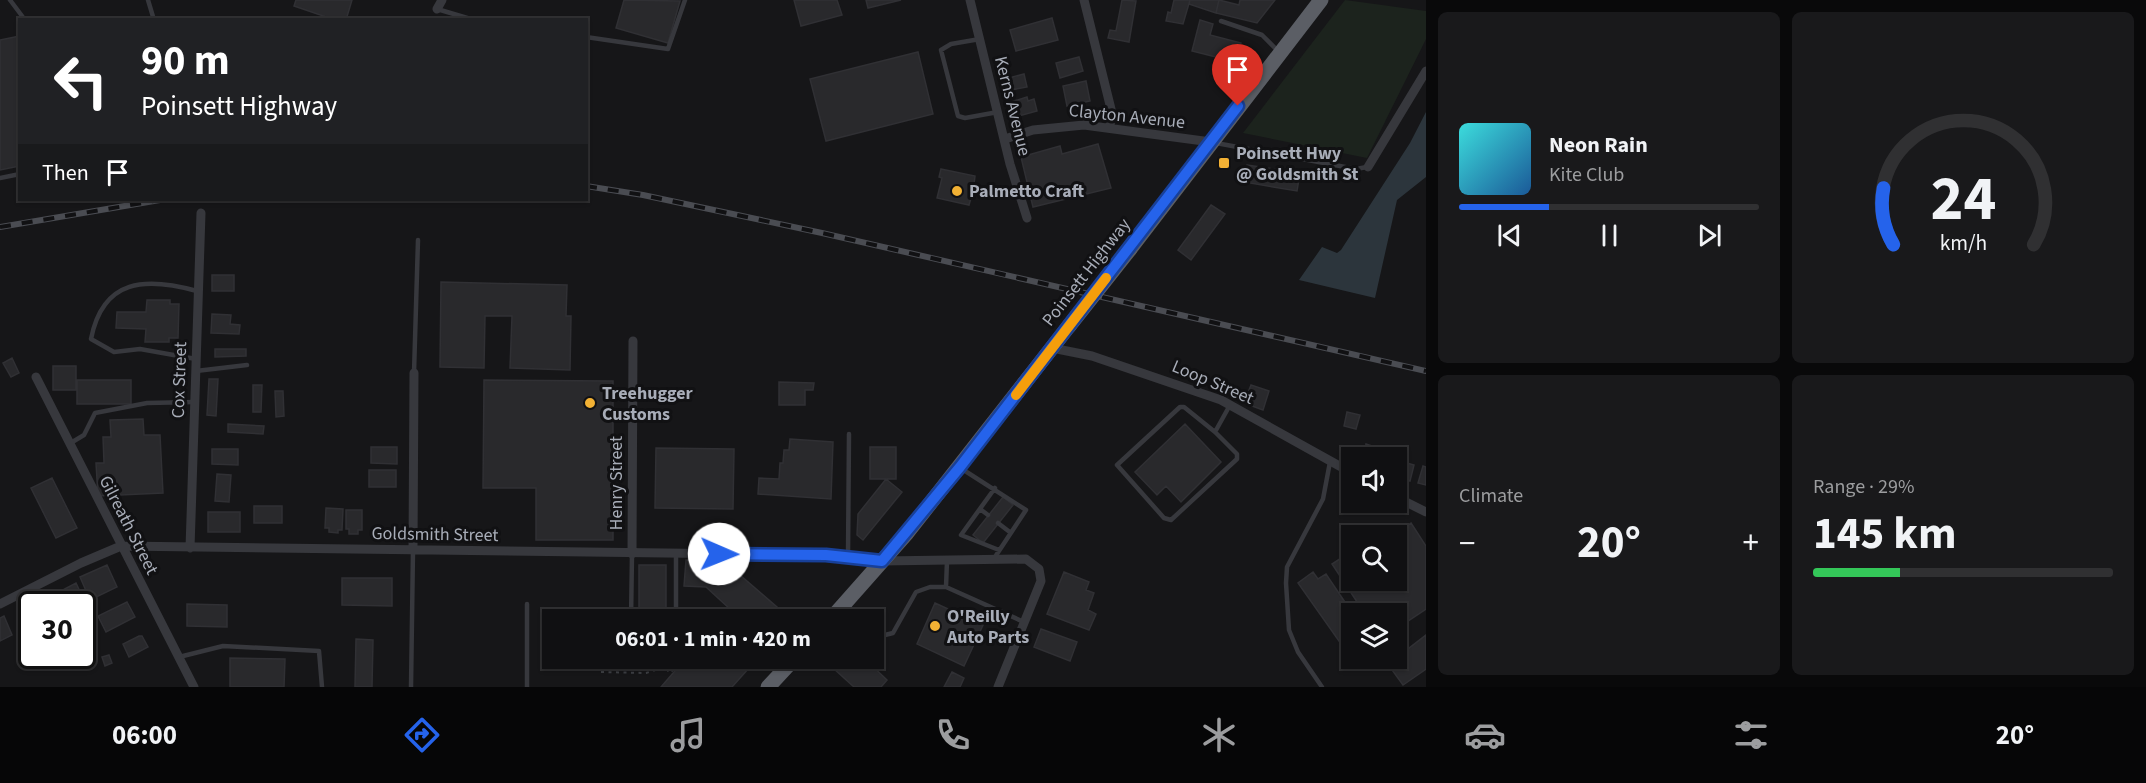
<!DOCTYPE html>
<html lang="en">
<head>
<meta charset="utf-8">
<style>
	:root { --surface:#101012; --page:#19191b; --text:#f1f3f6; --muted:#9c9d9f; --line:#303032; --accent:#2563eb }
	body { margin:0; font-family:"Source Sans 3",sans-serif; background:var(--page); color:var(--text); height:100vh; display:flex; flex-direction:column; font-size:22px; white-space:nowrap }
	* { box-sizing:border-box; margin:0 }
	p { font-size:20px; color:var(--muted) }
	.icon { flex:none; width:33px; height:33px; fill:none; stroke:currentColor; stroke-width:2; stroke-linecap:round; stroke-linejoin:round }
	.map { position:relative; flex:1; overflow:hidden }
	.sheet { display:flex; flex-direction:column; gap:12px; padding:12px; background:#09090a; width:720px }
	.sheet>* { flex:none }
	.hud { position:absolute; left:18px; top:18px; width:570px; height:183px; border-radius:0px; box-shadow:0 2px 4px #0004,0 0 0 2px var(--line); background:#202124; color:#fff; overflow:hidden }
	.tools { position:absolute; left:1341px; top:447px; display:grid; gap:12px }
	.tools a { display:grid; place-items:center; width:66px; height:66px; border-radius:0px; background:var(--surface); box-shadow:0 2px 4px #0004,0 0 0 2px var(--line); font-size:30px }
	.speed { position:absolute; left:18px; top:591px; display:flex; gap:12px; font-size:30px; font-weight:700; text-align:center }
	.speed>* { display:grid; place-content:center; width:78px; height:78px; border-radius:50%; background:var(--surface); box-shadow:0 2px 4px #0004,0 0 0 2px var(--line); line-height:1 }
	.speed .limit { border:3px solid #111; border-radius:9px; background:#fff; color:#111 }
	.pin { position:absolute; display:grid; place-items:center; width:51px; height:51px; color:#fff; margin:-62px -26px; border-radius:50% 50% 50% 0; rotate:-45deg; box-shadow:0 0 6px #0007 }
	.pin .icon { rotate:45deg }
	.me { position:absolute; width:66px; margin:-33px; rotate:91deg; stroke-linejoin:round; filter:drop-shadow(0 0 4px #0008) }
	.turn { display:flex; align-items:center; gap:21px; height:126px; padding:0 24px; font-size:27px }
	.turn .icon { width:78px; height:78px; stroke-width:2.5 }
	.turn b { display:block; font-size:42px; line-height:51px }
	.then { display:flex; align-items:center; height:57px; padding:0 24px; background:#0003; gap:12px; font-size:22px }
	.big { font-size:45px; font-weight:700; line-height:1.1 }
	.sheet .tile { flex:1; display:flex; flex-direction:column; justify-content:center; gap:9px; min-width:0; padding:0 21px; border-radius:9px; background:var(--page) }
	.sheet .dial { align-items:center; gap:0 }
	.dial svg { height:156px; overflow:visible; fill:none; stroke:var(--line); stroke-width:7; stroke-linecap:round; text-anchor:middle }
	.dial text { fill:var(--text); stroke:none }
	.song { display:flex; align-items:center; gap:18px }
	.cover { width:72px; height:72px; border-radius:9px; background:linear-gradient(135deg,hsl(180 70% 55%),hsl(210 70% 35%)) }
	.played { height:6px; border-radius:3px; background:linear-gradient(90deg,var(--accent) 30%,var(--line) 30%) }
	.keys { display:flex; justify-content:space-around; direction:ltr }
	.heat { display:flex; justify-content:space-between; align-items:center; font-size:33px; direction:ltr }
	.charge { height:9px; border-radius:4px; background:linear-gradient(90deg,#34c759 29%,var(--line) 0) }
	.sheet .tiles { flex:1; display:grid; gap:12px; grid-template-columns:repeat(2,1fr) }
	.trip { position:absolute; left:542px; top:609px; width:342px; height:60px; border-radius:0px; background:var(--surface); box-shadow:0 2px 4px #0004,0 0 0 2px var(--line); font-weight:700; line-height:60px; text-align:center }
	.dock { display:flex; height:96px; justify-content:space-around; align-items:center; background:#060607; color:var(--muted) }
	.dock .icon { width:42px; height:42px }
	.dock .selected { color:var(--accent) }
	.dock b { font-size:27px; color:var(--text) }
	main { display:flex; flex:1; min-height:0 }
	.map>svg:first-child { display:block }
	.green { fill:#1c231d }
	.water { fill:#2c353c }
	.building { fill:#29292c; stroke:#303034; stroke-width:1.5 }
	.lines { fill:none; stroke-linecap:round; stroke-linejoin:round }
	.path { stroke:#3d3f44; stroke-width:2; stroke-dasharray:3 4.5; stroke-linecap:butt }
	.service { stroke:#37383d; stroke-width:4.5 }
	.minor { stroke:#37383d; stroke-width:9 }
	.trunk { stroke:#5b5e65; stroke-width:15 }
	.rail-casing { stroke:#4a4c52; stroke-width:6 }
	.rail { stroke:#111113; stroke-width:4; stroke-dasharray:11; stroke-linecap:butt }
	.trunk-bridge { stroke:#5b5e65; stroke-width:15 }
	.route-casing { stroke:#184099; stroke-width:15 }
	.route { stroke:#2563eb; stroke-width:10 }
	.slow { stroke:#f59e0b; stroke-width:10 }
	.poi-dot { fill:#f2b134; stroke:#111113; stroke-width:2 }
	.labels { text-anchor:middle; stroke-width:6; stroke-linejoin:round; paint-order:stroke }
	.street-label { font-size:18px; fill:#a8adb8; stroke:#111113 }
	.poi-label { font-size:18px; font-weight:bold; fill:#a8adb8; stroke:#111113; text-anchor:start }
</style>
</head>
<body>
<main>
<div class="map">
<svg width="1426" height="687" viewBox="0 0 1426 687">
	<rect width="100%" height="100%" fill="#161618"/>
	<path class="green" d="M1345 0 1426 11V39L1367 158 1243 133Z"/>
	<path class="water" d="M1426 112V177L1397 200 1375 298 1299 280 1322 247 1337 253 1341 250 1410 143Z"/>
	<path class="building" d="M296 0H352L346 20H335L294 6Z
		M624 0 680 1 668 43 616 28Z
		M794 0H837L842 15 801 26Z
		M866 0H901L868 8Z
		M1122 0 1136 1 1129 42 1108 38 1110 30 1116 31Z
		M1174 0H1190L1183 24 1166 21 1168 12 1171 13Z
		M1190 0H1219L1216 13 1189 4Z
		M1219 0 1239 5 1240 0H1275L1257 23 1216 13Z
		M1052 18 1058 40 1016 51 1010 30Z
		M1200 20 1213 24 1210 35 1241 43 1236 62 1192 51Z
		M20 36V166L0 170V40Z
		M918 52 933 114 826 141 810 79Z
		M1079 57 1083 71 1060 78 1056 63Z
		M1024 74 1027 87 1005 91V79Z
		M1086 81 1090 101 1067 106 1063 86Z
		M1027 97 1028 101 1034 99 1037 111 1015 117 1011 102Z
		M1098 144 1111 188 1033 207 1021 157 1060 146 1062 154Z
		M1247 165 1300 173 1297 191 1244 182Z
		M941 169 975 176 974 184 977 185 974 198H971L969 205 937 198 942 178 939 177Z
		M1211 205 1225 214 1191 260 1178 250Z
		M212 275H234V291H212Z
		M441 282 567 285 566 316H571L570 370 510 368 512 316H485L484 368 440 367Z
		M147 300H170V304H179L178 338H169V342H145L146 329 116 328 117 312H146Z
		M212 314 231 315 230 324 240 325 239 334 211 333Z
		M215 349H246V356L215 357Z
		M12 358 19 373 11 377 3 363Z
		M53 366H76V390H53Z
		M209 379H218L216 416 207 415Z
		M77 380H131V404H77Z
		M484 380 613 381V540H536V488H483Z
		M779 382 814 383 813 390H805V405H779Z
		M253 385H262L261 412H253Z
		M1251 385 1269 391 1263 410 1244 403Z
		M275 391H283L284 416 276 417Z
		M1347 412 1360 415 1356 429 1344 426Z
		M143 419 144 435H160L163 493 98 496 96 463H104L103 437H111L110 420Z
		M228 424 264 426 263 434 228 432Z
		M1185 424 1221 462 1181 502 1166 486 1157 495 1135 472Z
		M790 439 833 442 831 499 758 494 759 478 779 479 780 463H783L784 450H789Z
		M1366 444 1378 448 1376 458H1363Z
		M371 447H397V464L371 463Z
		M870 447H896V479H870Z
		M656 448 734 449 733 509 655 508Z
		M212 449H238V465L212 464Z
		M1379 449 1392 452 1391 458H1377Z
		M1400 461 1414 465 1410 481 1396 478Z
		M1423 466 1426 467V485L1418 483Z
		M369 470H396V487H369Z
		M217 474 231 475 229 502 215 501Z
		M52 478 77 528 56 538 31 488Z
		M886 479 902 492 863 540 857 535 858 514Z
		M1003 497 1013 505 983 543 973 535Z
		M254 506H282V523H254Z
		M326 508 343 509 342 530H338V533L329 532V528H325Z
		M346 510H362V530H358V534H349V529H346Z
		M208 512H240V532H208Z
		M1411 523 1426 546V609L1396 629V614H1365L1332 564 1352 551V580H1396V536H1393Z
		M686 560 726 563 792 620H722L731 610 706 587 684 586Z
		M107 565 117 587 90 600 80 577Z
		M639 565H666V620H639Z
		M1064 572 1089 582 1086 590 1094 593 1088 610 1096 614 1089 630 1047 614Z
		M1313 572 1318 579 1326 574 1353 614 1351 658 1298 583Z
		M342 578H392V606L342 605Z
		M76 583 83 598 70 604H60L55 594Z
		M127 602 135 617 106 632 98 616Z
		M935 603 983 625 964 666 917 644Z
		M187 604 227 605V627L187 626Z
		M4 616 12 635 0 641V618Z
		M1041 629 1077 642 1070 661 1034 647Z
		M1426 635V669L1403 685 1387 663 1396 658Z
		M139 636H142L148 647 129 657 123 644Z
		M356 639 373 640 372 687H355Z
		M109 655 112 663 105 666 102 657Z
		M230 658 285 659 284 687H230Z
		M686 658H758L732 687H661Z
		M822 658H864L887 680 881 687H854Z
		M952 672 964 678 960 687H944Z"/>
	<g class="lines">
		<path class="path" d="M601 672 646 673 665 667 670 673 683 658"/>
		<path class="service" d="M10 0 25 20
			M148 0 154 20
			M437 9 474 20
			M1221 21 1262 35 1278 51
			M586 37 668 49 685 0
			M980 39 951 44 941 50 958 116 965 118 998 112
			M1216 143 1356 169 1367 167
			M0 178 20 174
			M196 359 140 349 114 352 91 339C103 278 146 277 197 291
			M196 371 247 365
			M414 373 418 240
			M1215 432 1184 407H1180L1117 465 1164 518 1171 520 1237 459V454L1215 432 1230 405
			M69 444 84 435 95 413 147 403 195 402
			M962 469 1026 510 993 560
			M995 488 961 535 999 550
			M980 509 988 515
			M998 523 1011 533
			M848 557 849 434
			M946 587 947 561
			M847 605 863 620
			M631 620 632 554
			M676 620V554
			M873 628 885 635 893 633 916 592 930 587H946L1024 622
			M179 657 223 646 319 651 322 687
			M411 687 413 550
			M527 687V604
			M1322 687 1298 652 1289 630 1286 583 1287 567 1323 499 1330 462"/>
		<path class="minor" d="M970 0 1010 164 1027 218
			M1084 0 1111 109 1110 128
			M437 9 442 0
			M1005 139 1033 130 1084 125 1211 142
			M1368 167 1426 71
			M1052 348 1092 356 1221 400 1352 473
			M36 377 194 687
			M1396 497 1426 512
			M190 548 201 213
			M413 550 414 373
			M632 554 633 341
			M0 604 81 563 121 546 826 555 882 561 1026 559 1039 569 1041 581 998 687"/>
		<path class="trunk" d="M1130 249 1321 0
			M830 620 907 533 1069 326
			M768 687 795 658"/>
		<defs>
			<path id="rail" d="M586 186 643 195 822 233 1426 371
				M0 227 160 200"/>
		</defs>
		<use href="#rail" class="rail-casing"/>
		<use href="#rail" class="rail"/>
		<path class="trunk-bridge" d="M1069 326 1130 249"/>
	</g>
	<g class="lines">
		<defs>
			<path id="route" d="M719 554 826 555 882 561 960 467 1238 106"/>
		</defs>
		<use href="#route" class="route-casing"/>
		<use href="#route" class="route"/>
		<path class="slow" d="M1016 395 1106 278"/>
	</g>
	<g class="poi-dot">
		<rect x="1218" y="157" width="12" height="12" rx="3"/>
		<circle cx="957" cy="191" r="6"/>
		<circle cx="590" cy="403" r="6"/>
		<circle cx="935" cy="626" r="6"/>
	</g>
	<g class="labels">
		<g class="street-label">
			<text transform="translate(1013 106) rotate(76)" y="6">Kerns Avenue</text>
			<text transform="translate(1127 116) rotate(6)" y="6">Clayton Avenue</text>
			<text transform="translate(1086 272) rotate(-52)" y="6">Poinsett Highway</text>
			<text transform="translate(179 380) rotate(-88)" y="6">Cox Street</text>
			<text transform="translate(1213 382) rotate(23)" y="6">Loop Street</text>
			<text transform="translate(616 483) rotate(-90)" y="6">Henry Street</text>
			<text transform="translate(129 525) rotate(63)" y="6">Gilreath Street</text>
			<text transform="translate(435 534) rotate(1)" y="6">Goldsmith Street</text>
		</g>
		<g class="poi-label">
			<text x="1236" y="159">Poinsett Hwy<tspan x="1236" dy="21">@ Goldsmith St</tspan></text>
			<text x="969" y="197">Palmetto Craft</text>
			<text x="602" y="399">Treehugger<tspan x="602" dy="21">Customs</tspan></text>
			<text x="947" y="622">O'Reilly<tspan x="947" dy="21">Auto Parts</tspan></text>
		</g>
	</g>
</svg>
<div class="tools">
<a><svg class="icon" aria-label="sound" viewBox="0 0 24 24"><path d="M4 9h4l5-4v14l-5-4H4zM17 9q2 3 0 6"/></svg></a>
<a><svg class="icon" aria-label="search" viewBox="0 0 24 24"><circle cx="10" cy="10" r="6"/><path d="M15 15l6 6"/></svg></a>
<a><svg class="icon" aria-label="layers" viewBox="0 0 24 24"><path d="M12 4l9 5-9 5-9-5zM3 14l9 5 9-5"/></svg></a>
</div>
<div class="speed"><div class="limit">30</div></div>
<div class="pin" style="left:1238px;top:106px;background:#d93025"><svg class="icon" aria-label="arrive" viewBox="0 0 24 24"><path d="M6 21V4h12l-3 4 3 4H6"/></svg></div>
<svg class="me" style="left:719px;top:554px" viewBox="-20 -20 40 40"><circle r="19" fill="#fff"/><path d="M0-13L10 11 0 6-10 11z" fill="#2563eb"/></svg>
<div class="trip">06:01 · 1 min · 420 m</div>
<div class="hud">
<div class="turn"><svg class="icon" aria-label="left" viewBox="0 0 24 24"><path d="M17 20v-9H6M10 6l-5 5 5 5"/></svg><div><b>90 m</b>Poinsett Highway</div></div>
<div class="then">Then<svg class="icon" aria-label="arrive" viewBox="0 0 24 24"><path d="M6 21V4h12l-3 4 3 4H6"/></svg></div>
</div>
</div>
<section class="sheet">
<div class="tiles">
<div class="tile">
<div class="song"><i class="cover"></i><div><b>Neon Rain</b><p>Kite Club</p></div></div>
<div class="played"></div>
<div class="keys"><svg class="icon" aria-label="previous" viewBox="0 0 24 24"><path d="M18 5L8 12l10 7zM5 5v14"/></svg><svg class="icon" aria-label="pause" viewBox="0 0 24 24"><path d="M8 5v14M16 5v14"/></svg><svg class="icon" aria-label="next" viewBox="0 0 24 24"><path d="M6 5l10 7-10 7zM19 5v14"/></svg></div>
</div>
<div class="tile dial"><svg viewBox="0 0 100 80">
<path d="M14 69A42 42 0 1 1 86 69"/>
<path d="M14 69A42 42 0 0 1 9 40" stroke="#2563eb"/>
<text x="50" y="56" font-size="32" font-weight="700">24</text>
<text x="50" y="72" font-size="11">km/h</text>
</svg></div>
<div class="tile"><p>Climate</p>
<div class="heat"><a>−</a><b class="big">20°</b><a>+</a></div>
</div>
<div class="tile"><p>Range · 29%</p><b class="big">145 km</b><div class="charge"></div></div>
</div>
</section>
</main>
<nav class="dock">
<b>06:00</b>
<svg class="icon selected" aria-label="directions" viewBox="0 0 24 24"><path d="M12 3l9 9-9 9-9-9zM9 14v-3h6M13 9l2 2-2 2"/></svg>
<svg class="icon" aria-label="music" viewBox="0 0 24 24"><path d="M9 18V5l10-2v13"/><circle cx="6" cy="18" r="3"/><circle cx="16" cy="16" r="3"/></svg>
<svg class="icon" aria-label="phone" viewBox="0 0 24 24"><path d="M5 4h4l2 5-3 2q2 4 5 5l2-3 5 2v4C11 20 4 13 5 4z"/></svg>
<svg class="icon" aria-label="climate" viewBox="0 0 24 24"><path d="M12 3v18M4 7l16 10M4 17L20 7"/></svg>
<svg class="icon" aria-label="car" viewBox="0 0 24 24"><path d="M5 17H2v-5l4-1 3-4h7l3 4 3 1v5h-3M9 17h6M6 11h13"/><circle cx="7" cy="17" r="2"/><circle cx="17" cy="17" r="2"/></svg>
<svg class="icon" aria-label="filters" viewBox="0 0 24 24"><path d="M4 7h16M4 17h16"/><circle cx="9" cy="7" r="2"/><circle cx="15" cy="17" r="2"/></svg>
<b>20°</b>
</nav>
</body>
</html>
